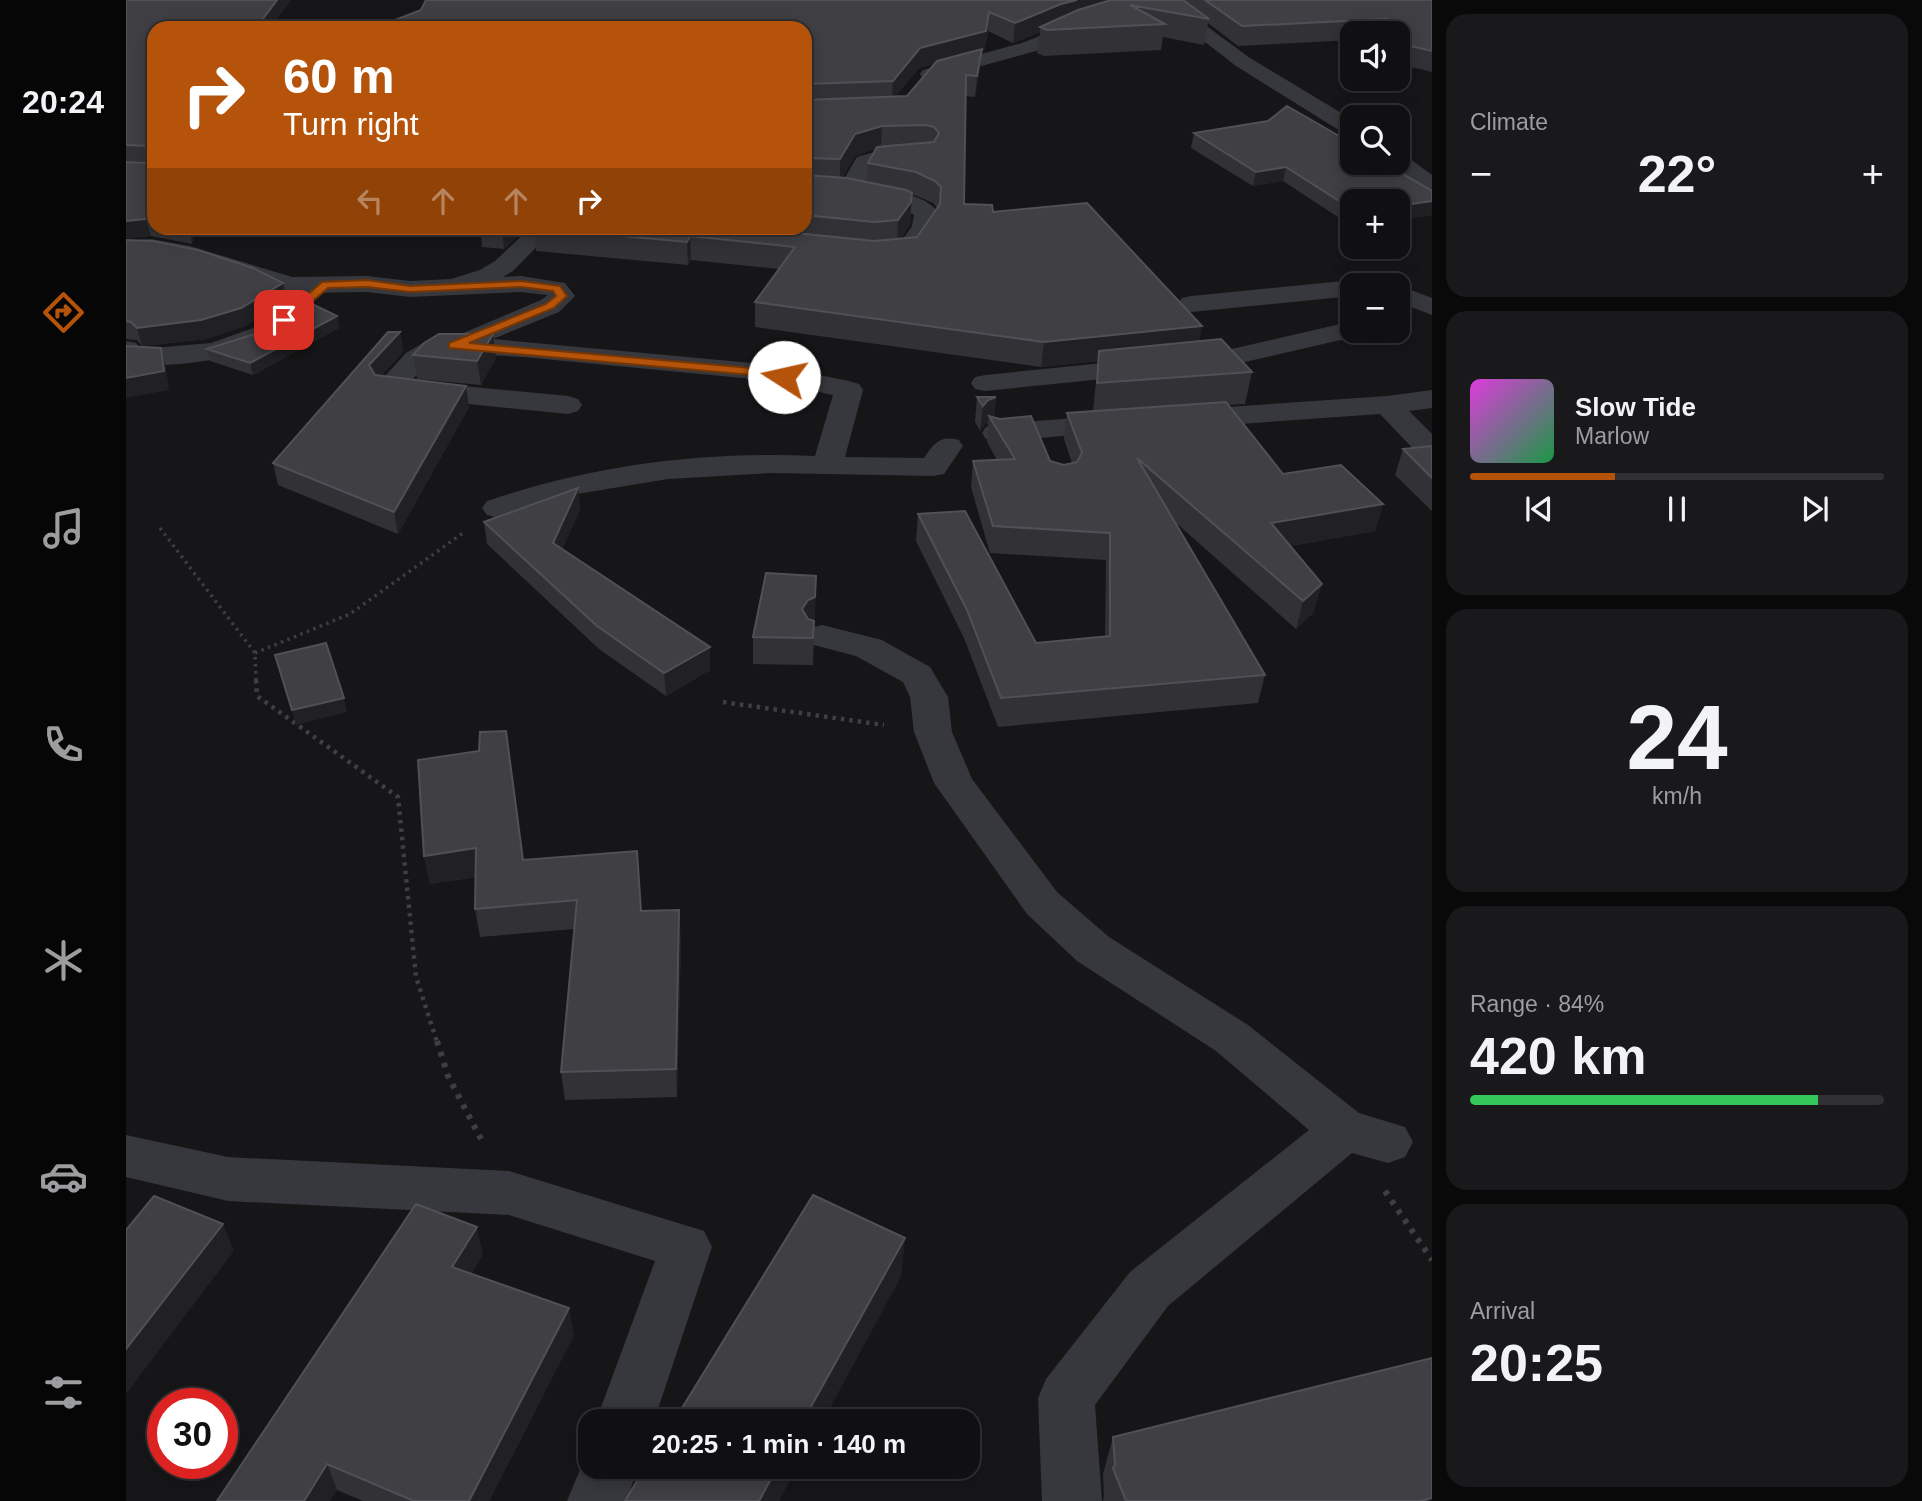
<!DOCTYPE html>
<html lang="en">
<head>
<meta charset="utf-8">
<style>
	:root { --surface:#101012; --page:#19191b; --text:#f1f3f6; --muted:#9c9d9f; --line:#303032; --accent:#b45309 }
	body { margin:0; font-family:Arial,sans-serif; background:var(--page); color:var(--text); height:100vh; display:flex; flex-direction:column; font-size:26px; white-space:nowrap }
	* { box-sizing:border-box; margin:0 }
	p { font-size:23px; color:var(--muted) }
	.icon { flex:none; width:38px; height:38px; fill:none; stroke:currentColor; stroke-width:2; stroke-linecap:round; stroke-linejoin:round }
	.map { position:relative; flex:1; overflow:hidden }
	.sheet { display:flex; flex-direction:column; gap:14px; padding:14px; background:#09090a; width:490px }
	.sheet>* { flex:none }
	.banner { position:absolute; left:21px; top:21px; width:665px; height:214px; border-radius:21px; box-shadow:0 4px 18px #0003,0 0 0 2px var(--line); background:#b45309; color:#fff; overflow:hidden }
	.fabs { position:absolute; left:1214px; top:21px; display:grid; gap:14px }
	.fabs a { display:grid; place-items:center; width:70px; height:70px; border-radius:14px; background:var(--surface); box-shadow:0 4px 18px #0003,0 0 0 2px var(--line); font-size:35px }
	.speed { position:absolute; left:21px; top:1388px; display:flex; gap:14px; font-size:35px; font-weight:700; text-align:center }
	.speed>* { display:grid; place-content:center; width:91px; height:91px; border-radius:50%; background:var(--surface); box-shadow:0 4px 18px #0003,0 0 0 2px var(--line); line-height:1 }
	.speed .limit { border:10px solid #d22; background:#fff; color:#111 }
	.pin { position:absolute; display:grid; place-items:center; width:60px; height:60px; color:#fff; margin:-30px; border-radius:14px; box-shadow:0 4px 10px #0006 }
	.me { position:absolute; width:77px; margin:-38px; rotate:280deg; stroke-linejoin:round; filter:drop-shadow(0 0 5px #0008) }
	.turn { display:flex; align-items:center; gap:24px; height:147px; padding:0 21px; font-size:32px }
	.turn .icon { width:91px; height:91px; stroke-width:2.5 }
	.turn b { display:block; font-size:49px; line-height:60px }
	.lanes { display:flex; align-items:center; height:66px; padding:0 21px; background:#0003; justify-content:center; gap:35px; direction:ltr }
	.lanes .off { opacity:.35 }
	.big { font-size:52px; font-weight:700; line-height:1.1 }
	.sheet .widget { flex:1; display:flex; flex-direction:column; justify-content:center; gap:10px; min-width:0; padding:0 24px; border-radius:21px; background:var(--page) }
	.sheet .dial { align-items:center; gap:0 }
	.dial b { font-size:91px; line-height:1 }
	.song { display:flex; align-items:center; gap:21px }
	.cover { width:84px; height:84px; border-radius:10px; background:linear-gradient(135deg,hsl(300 70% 55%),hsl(140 70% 35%)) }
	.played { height:7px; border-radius:4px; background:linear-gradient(90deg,var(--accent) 35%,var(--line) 35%) }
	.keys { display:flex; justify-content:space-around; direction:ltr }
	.heat { display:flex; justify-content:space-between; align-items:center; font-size:38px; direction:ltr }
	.charge { height:10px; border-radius:5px; background:linear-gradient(90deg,#34c759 84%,var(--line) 0) }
	.trip { position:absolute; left:452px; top:1409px; width:402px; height:70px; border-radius:21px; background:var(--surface); box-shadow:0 4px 18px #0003,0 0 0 2px var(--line); font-weight:700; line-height:70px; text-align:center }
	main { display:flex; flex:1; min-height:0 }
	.dock { display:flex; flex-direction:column; width:126px; justify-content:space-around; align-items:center; background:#060607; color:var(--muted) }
	.dock .icon { width:49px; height:49px }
	.dock .selected { color:var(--accent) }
	.dock b { font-size:32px; color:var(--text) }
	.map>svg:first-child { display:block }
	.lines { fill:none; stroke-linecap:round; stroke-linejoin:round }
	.path-far2 { stroke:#3d3f44; stroke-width:3.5; stroke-dasharray:2.5 4.5; stroke-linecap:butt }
	.path-far1 { stroke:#3d3f44; stroke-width:4.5; stroke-dasharray:3.5 5; stroke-linecap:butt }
	.path { stroke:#3d3f44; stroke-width:6; stroke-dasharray:4.5 7; stroke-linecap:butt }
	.street { fill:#37383d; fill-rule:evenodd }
	.wall { fill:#323236; fill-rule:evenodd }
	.shaded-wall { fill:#212124 }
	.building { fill:#3f3f44; stroke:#4f5156; stroke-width:2 }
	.route { fill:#b45309; stroke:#753606; stroke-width:2 }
</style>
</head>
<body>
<main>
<nav class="dock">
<b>20:24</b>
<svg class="icon selected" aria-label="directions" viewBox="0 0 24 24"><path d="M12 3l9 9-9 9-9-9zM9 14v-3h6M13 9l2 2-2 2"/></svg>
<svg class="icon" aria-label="music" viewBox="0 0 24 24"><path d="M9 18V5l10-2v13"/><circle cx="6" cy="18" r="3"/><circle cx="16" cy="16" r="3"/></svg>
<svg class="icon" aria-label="phone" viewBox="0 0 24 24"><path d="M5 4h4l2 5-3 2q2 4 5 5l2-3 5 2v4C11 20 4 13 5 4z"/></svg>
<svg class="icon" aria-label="climate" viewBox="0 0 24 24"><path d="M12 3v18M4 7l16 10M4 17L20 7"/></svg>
<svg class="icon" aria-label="car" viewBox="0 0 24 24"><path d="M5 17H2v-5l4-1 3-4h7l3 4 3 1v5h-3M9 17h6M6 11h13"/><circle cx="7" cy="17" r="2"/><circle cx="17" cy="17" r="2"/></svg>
<svg class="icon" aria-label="filters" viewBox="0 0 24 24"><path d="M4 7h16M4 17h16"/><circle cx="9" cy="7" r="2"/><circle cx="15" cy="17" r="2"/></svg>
</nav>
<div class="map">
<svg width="1306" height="1501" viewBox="0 0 1306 1501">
	<rect width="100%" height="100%" fill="#161618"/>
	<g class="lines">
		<path class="path-far2" d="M34 528 129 653 130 682
			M129 653 224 614 337 533"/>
		<path class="path-far1" d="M130 680 131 696 272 797 290 977 311 1042
			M597 702 758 725"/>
		<path class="path" d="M311 1041 322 1076 355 1139
			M1259 1191 1306 1260"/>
		<path class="street" d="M1025 0H1045L1124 58 1227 120V135L1219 134 1110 66Z
			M962 17 968 19 971 23 968 27 910 51 804 80 797 78 794 74 797 70 896 43Z
			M796 149 804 151 807 156 804 161 748 166 738 187C760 192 798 192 812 212L810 226 789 258 747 262 738 260 735 255 738 250 772 246 786 226 788 215C760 197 711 197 679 196V182L715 184 731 157 756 150Z
			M1272 154 1280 156 1306 175V193L1298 191 1264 166 1262 163H1272Z
			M404 228H429L387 271 377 277 395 276 439 283 449 296 433 312 367 339 637 364 723 381 733 384 737 390 719 457 798 458C808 444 813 435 833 440L837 446 818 474 807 476 646 473 542 479 445 495 372 518 361 515 356 508 361 501C467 465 577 451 689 456L707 395 637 380 397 357 327 353 316 355 300 365 285 381 442 396 452 399 456 405 452 411 442 414 263 396 253 393 249 387 280 353 297 343 328 337 415 300 422 295 395 292 284 297 241 292 164 293 59 260 25 253 0 255V241L25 239 64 246 166 277 241 276 284 281 325 279 354 270 369 261Z
			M1227 280 1238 285H1227V296L1065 312 1056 310 1052 304 1056 298 1065 296Z
			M1272 285 1306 298V315L1272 302Z
			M1227 321V331H1239L1236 335 1097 367 859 391 849 389 845 383 849 377 859 375 1097 351Z
			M130 327 140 329 143 335C126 361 29 370 0 363V341L10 343 15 349 85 343Z
			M1306 390V408L1283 411 1306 434V460L1295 457 1254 414 1057 428 1047 425 1042 419 1047 413 1057 410 1261 396Z
			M990 415 1000 418 1005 424 1000 430 871 442 860 439 856 433 860 427 871 424Z
			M696 625 756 640 804 667 822 697 826 732 846 779 931 892 983 937 1122 1025 1233 1113 1279 1127 1287 1142 1279 1157 1262 1163 1226 1153 1042 1306 969 1405 976 1501H916L912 1398 920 1379 1004 1272 1183 1130 1090 1051 951 961 901 914 808 783 788 732 784 697 777 682 730 656 684 644 678 636 684 628Z
			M0 1135 102 1157 383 1171 578 1231 586 1247 528 1421H470L529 1261 383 1215 102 1201 0 1177Z
			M464 1445V1466H512L501 1501H441Z"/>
	</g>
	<path class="wall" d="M0 0H165L144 28H28V228H70L66 244 25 236 0 238 26 162 0 161Z
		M300 0H1306V72L1272 64V33H1227V40L1112 46 1082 23 1078 45 1037 37 1035 50 918 56 911 53 914 32 887 43 862 31 858 51H856L854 69 849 97 840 96 838 204 867 212 1073 341 1126 372 1119 404 1102 405 1157 474 1257 504 1249 531 1164 546 1188 612 1170 629 1049 522 1139 675 1132 703 872 727 838 638 790 541 792 514 910 643 979 637 980 560 864 553 845 487 847 461 871 460 861 442 862 424H859L854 431 849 422 851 397H870L868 417 924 461 938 465 946 463 938 439 941 413 967 412 972 361 915 367 629 327V302L653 269 565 260 562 265 410 251 408 228H679V28L295 10ZM808 64 781 96H770L793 68ZM749 149 742 163 741 182 716 178 729 156ZM786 194 807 203 811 208 791 237 774 239 784 225Z
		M1068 133 1306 191V215L1272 220 1227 201V227L1157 181 1127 186 1065 148Z
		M354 228H401L378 249 356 247Z
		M0 240 157 283 161 301 119 326 80 339 16 346 11 340 0 339Z
		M211 316 213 328 127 375 84 361 81 349Z
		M274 332 277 352 255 376 343 407 272 534 152 485 147 463Z
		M287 355 370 358 355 385 291 379Z
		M1306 446V511L1269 475 1277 449Z
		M452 488 454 510 436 549 584 647V670L540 696 473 649 361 544 358 522Z
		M690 576 687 665 627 664V637Z
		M298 856 398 860 515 911 555 939 551 1097 439 1100 435 1072 448 929 354 937 349 909 350 877 304 884Z
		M357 1254 345 1274 448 1335 363 1501H237L211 1490 91 1501Z
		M987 1437 1306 1501H977L978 1496 977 1474Z"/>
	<path class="shaded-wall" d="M151 0H165L144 28H130Z
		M951 0H1016L914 27V32L887 43 889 23 935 4Z
		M863 12 862 31 858 51H856L854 69 849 97 851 76 856 51 793 68 766 101 767 81 794 48Z
		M756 126 755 147 729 156 714 181V159L729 134Z
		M1160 167 1157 181 1127 186 1130 172Z
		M786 193 784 225 771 243 772 220Z
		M1306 201V215L1272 220V206Z
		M20 219 25 236 0 238V221Z
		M62 228H70L66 244Z
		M376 228H401L378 249Z
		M564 236 565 260 562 265 561 242Z
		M157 283 161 301 119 326 80 339 16 346 11 328Z
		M211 316 213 328 127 375 124 363Z
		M1076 326 1072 351H973L972 361 915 367 918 342Z
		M274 332 277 352 247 385 243 365Z
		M367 334 370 358 355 385 351 361Z
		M35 348 40 367 43 390 0 398V378Z
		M340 386 343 407 272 534 268 512Z
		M870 397 868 422 863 416 862 424H859L854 431 857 406 862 400Z
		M452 488 454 510 429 565 427 543Z
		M1257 504 1249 531 1138 550 1145 523Z
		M690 576 689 602 687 665 688 624 682 626 676 609Z
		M1196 584 1188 612 1170 629 1177 601Z
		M584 647V670L540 696 538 673Z
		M218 698 221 712 170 725 166 710Z
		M350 848 355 876 304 884 298 856Z
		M553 910 555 939 551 1097 550 1069Z
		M97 1224 108 1251 0 1394V1349Z
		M351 1227 357 1254 332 1294 326 1267Z
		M779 1238 775 1277 697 1421H677Z
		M443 1308 448 1335 363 1501H343Z
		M201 1464 211 1490 204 1501H178Z
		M652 1466H672L653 1501H633Z"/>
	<path class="building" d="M0 0H151L130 28H28V220L20 219 0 221V162L25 163 26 146 0 145Z
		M300 0H951L935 4 889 23 863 12 860 31 794 48 767 81 679 84V28H255L256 25 295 10Z
		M985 0H1057L1083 19 1004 5 1039 24 921 30 914 27 952 10Z
		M1079 0H1306V51L1272 43V33H1243L1260 19 1116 26Z
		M856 49 851 76 840 75 838 204 866 205 867 212 961 203 1076 326 918 342 629 302 669 247 564 236 561 242 407 228H622L748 241 791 237 814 204 815 187 809 181 790 172 742 163 751 147 808 142 813 133 808 127 800 125 756 126 729 134 714 159 679 158V100L781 96 811 61Z
		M1161 106 1227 144V163H1258L1306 191V201L1272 206V201H1227V210L1160 167 1130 172 1068 133 1142 121Z
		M679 175 721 178 780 190 786 193 785 202 772 220 748 222 679 215Z
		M0 240 27 241 72 250 127 268 157 283 115 308 75 320 11 328 5 322 0 321Z
		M182 302 211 316 124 363 81 349 135 332Z
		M262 332H274L243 365 249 375 340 386 268 512 147 463Z
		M313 334H367L351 361 287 355 298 343Z
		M1095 339 1126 372 971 383 973 351Z
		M0 346 35 348 38 371 0 378Z
		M851 397H870L862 400 857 406Z
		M1100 402 1157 474 1215 465 1257 504 1145 523 1196 584 1177 601 1011 458 1139 675 875 698 841 610 792 514 839 511 910 643 984 636V533L867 526 847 461 889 459 863 416 874 419 905 416 924 461 938 465 951 462 956 453 941 413Z
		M1306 446V478L1277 449Z
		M452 488 427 543 584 647 538 673 471 626 358 522Z
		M640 573 690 576 689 597 682 600 676 609 682 619 688 621 687 638 627 637Z
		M200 643 218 698 166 710 149 655Z
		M380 731 397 860 511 851 515 911 553 910 550 1069 435 1072 451 900 349 909 350 848 298 856 292 760 353 751 354 732Z
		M687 1195 779 1238 677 1421H548Z
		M28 1196 97 1224 0 1349V1230Z
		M290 1204 351 1227 326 1267 443 1308 343 1501H288L201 1464 178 1501H91Z
		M1306 1358V1498L1294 1501H1000L987 1468 989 1465 987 1437Z
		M520 1466H652L633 1501H499Z"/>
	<path class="route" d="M241 280 284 286 395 281 434 286 441 296 428 308 343 343 637 369 664 377 658 380 637 376 323 348V343L420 304 430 296 427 291 395 287 284 292 241 287 202 288 162 322 153 320 196 282Z"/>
</svg>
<div class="fabs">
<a><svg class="icon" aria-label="sound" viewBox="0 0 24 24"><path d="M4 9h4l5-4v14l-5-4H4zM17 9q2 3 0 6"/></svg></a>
<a><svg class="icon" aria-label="search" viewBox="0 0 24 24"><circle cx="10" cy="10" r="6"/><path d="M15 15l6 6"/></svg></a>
<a>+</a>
<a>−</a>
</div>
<div class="speed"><div class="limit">30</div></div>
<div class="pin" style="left:158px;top:320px;background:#d93025"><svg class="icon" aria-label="arrive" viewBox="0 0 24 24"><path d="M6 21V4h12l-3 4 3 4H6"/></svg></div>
<svg class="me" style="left:658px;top:377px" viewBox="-20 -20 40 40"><circle r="19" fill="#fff"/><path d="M0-13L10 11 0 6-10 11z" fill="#b45309"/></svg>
<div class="trip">20:25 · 1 min · 140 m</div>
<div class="banner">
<div class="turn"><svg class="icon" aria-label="right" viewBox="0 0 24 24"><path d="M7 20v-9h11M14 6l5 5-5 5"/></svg><div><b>60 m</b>Turn right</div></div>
<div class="lanes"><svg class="icon off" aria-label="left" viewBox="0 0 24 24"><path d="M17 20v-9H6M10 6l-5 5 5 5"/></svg><svg class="icon off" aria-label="ahead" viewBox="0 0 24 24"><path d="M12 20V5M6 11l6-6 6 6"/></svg><svg class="icon off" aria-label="ahead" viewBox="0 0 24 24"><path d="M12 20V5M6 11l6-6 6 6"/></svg><svg class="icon" aria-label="right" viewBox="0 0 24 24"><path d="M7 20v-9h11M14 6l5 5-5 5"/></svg></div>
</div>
</div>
<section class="sheet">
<div class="widget"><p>Climate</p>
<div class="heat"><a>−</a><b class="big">22°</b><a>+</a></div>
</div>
<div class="widget">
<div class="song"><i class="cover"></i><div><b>Slow Tide</b><p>Marlow</p></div></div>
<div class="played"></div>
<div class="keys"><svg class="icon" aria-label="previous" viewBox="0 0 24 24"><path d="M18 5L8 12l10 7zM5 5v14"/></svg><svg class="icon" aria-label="pause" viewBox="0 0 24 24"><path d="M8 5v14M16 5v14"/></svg><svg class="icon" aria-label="next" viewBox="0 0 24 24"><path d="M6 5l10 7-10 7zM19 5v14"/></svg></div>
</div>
<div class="widget dial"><b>24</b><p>km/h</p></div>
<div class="widget"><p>Range · 84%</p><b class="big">420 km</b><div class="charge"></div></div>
<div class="widget"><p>Arrival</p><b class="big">20:25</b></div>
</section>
</main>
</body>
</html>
